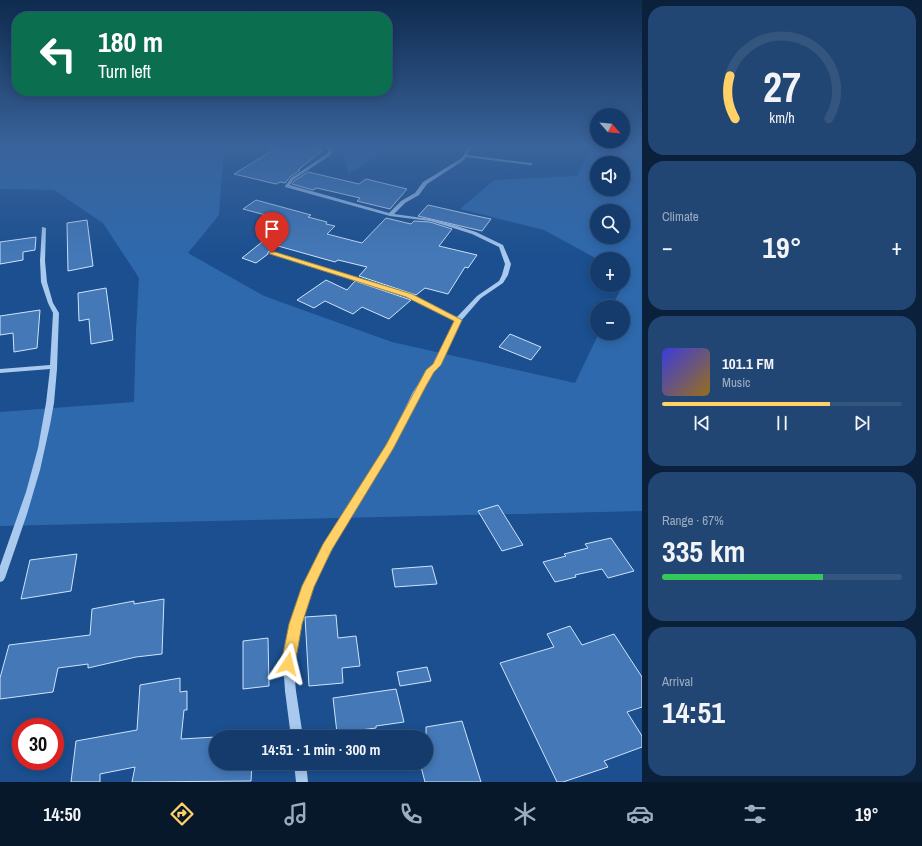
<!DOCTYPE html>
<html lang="en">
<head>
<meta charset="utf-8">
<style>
	:root { --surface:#143b6b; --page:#214673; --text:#f1f3f6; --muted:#9dadc1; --line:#33557e; --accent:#ffd166 }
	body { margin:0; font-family:"Archivo Narrow",sans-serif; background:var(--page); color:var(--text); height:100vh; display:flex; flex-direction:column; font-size:15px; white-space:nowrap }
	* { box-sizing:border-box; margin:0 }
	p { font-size:13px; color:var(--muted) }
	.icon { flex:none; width:22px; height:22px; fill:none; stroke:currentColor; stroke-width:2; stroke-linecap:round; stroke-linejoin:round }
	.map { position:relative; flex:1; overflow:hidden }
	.side { display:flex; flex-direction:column; gap:6px; padding:6px; background:#0b203b; width:280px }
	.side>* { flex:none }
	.banner { position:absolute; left:12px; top:12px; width:380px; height:84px; border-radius:16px; box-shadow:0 2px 10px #0003,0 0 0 1px var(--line); background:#0b6e4f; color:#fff; overflow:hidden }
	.needle { width:26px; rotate:117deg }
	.buttons { position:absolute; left:590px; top:108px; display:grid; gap:8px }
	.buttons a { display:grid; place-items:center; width:40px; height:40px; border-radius:50%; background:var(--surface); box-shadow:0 2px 10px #0003,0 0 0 1px var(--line); font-size:20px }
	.speed { position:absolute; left:12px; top:718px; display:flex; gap:8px; font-size:20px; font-weight:700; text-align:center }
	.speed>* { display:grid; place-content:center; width:52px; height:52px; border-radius:50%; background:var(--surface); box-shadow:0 2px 10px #0003,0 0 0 1px var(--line); line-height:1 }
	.speed .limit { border:6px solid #d22; background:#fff; color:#111 }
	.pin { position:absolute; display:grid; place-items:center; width:34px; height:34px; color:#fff; margin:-41px -17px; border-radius:50% 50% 50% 0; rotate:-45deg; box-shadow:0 0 4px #0007 }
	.pin .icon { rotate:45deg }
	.me { position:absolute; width:44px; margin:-22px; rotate:10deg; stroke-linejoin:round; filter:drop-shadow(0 0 3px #0008) }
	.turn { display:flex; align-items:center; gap:14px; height:84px; padding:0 20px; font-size:18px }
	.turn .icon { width:52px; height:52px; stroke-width:2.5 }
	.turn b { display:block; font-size:28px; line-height:34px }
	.big { font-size:30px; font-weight:700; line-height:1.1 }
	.side .tile { flex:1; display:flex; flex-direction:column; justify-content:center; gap:6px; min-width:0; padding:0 14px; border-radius:16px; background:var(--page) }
	.side .dial { align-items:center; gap:0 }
	.dial svg { height:104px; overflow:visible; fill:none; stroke:var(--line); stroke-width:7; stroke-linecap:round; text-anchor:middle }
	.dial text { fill:var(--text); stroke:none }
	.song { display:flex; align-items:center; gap:12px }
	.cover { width:48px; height:48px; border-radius:6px; background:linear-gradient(135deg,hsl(240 70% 55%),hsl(40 70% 35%)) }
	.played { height:4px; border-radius:2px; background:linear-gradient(90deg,var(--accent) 70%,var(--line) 70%) }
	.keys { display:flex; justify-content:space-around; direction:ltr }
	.heat { display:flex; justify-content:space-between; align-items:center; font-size:22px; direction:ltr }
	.charge { height:6px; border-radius:3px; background:linear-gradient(90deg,#34c759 67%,var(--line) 0) }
	.trip { position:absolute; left:209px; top:730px; width:224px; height:40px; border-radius:20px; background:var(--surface); box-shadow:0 2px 10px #0003,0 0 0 1px var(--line); font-weight:700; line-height:40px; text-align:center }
	.tab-bar { display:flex; height:64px; justify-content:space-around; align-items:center; background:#08182b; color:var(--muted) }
	.tab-bar .icon { width:28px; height:28px }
	.tab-bar .current { color:var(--accent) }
	.tab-bar b { font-size:18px; color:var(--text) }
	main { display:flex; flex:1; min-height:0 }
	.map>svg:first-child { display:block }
	.green { fill:#2e69ad; fill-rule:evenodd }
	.building { fill:#4478b7; stroke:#cfe3fa }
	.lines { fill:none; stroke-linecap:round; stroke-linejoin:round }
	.minor { fill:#a9c9ee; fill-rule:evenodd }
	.route { fill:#ffd166; stroke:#a68842 }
</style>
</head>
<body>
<main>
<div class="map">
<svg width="642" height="782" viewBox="0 0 642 782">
	<rect width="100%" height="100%" fill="#1b4f8f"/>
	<path class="green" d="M0 146H224L219 215 188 253 264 296 392 342 575 383 599 333H623V307H612L627 276 623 273V259H597L544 230 460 209 494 180 577 176 593 146H642V511L0 526V412L134 402 136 331 139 278 103 223 54 190 0 189ZM597 163H623V189H597ZM597 211H623V237H597Z
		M343 146H388L375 158 348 174Z"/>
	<path class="building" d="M280 146H300L323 150 298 170H300L290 177 285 183 280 182 276 184 234 174Z
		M308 172 359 184 366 179 407 189 390 209 357 201 360 198 317 188 313 190 292 184 294 181Z
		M256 200 311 215 308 217 327 222 326 224 335 226 327 234 362 243 386 218 411 224 414 221 430 222 452 229 439 246 477 255 468 268 465 267 448 294 425 288 416 295 359 276 367 267 338 260 335 262 278 246 268 252V254L256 263 242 258 277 230 261 226 273 217 243 209Z
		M428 205 472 215 491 219 482 231 418 216Z
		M87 220 93 266 68 271 67 223Z
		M36 237 35 250 23 252V260L0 264V242Z
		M326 280 347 290 355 281 411 300 389 319 362 307 353 314 325 301 314 308 297 300Z
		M106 288 113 340 91 344 89 319 79 321 78 293Z
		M40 310 37 348 14 352 13 333 0 335V316Z
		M510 334 541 347 531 360 499 347Z
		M498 505 523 545 502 551 478 511Z
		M611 538 634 571 608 578 602 569 575 575 576 577 555 582 543 562 566 556 564 554 588 548 585 544Z
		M77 554 71 591 21 599 30 560Z
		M432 566 437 584 395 587 392 569Z
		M164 599 162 654 136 657 88 668V664L58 668 53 692 0 699V678L9 645 90 635 92 609 134 601V604Z
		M336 615 338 638 356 636 360 666 342 668 343 683 309 686 305 617Z
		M570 626 582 645 614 634 642 677V707L627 712 642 736V747L604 761 608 767 563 782H557L500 663 554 647 547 634Z
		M268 638 269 686 243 689V641Z
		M427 667 431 681 400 686 397 672Z
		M180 678V692L187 691V710H184L181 739 216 737V763H252L251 781 132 782 135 767 100 774V782H71L76 741 137 730 140 685Z
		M396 689 404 722 376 726V728L337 733 333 698Z
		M462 721 481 782H425L420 763H426V727Z"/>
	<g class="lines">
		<path class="minor" d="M325 146H329L333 151 329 156 293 180 290 185 389 213 401 201 415 193 423 182 462 158 469 146H473L467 155 531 163 533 164 531 165 466 157 464 160 427 184 419 195 405 203 394 214 430 219 454 225 476 232 503 245 511 264 508 275 503 283 481 298 461 321 440 365 432 374 420 392 394 446 336 542 313 588 304 613 293 661 296 691 303 737H291L285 691 283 661 294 613 303 587 316 560 330 537 387 445 413 392 427 371 434 364 455 321 407 296 269 253 272 251 274 252 411 294 457 317 477 296 499 281 502 275 505 264 499 247 472 234 450 227 430 221 390 216 285 187V186L291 178 327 154 329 151Z
			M42 227 46 228 45 261 47 282 53 303 59 313 57 369 54 403 50 425 40 470 27 514 5 578 3 581 0 582V566L26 492 38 448 46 403 50 369 0 373V369L50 365 53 313 48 303 41 282 40 261Z
			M294 763H306L308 782H296Z"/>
	</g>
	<linearGradient id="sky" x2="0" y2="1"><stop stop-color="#0f2b4f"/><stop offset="0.57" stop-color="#39639b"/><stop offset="1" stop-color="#39639b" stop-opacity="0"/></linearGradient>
	<rect width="642" height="256" fill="url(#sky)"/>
	<path class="route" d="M270 252H275L412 294 462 320 441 365 434 372 426 386 393 449 331 551 314 587 302 624 295 664 293 669 288 671 283 669 281 664 289 624 302 586 323 544 386 445 426 370 433 364 454 321 406 297 270 254Z"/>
</svg>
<div class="buttons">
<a><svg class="needle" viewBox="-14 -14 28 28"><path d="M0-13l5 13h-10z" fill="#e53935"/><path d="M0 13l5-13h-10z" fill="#9dadc1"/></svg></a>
<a><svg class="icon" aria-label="sound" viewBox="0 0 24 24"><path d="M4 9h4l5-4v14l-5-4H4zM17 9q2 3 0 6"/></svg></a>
<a><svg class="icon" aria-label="search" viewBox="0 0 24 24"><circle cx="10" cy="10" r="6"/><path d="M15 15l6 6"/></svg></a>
<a>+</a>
<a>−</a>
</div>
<div class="speed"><div class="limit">30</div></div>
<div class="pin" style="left:272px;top:253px;background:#d93025"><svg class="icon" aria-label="arrive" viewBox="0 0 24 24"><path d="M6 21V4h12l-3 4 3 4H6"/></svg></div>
<svg class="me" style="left:288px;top:664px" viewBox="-20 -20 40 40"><path d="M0-17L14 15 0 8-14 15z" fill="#ffd166" stroke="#fff" stroke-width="4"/></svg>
<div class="trip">14:51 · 1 min · 300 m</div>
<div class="banner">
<div class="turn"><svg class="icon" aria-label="left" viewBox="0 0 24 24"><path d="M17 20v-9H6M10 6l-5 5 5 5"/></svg><div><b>180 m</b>Turn left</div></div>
</div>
</div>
<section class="side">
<div class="tile dial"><svg viewBox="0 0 100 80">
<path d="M14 69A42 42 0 1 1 86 69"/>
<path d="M14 69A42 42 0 0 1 10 36" stroke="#ffd166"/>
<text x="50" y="56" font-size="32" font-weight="700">27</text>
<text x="50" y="72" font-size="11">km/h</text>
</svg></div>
<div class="tile"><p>Climate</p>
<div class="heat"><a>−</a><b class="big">19°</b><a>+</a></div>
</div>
<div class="tile">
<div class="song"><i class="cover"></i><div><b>101.1 FM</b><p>Music</p></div></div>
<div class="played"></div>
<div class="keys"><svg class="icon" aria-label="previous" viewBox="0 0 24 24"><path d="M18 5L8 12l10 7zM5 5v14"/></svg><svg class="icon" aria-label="pause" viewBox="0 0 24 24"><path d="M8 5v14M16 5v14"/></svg><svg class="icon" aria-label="next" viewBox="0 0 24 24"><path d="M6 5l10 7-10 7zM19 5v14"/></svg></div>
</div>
<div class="tile"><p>Range · 67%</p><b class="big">335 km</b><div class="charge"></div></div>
<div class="tile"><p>Arrival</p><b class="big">14:51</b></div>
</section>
</main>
<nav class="tab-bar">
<b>14:50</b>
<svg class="icon current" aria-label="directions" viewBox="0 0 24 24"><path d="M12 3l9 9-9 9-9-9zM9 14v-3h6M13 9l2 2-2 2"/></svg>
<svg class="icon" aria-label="music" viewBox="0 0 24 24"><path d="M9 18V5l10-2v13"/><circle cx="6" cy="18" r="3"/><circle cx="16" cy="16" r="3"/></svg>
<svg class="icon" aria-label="phone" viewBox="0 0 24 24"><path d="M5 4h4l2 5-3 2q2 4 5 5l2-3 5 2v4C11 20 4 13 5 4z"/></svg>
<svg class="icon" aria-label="climate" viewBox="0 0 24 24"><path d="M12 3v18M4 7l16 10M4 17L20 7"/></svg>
<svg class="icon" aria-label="car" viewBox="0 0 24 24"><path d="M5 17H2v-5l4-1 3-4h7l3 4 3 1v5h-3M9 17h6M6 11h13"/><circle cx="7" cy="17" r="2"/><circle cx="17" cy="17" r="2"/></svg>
<svg class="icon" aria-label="filters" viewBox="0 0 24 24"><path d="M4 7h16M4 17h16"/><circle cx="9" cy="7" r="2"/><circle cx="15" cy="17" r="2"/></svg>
<b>19°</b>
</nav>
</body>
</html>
